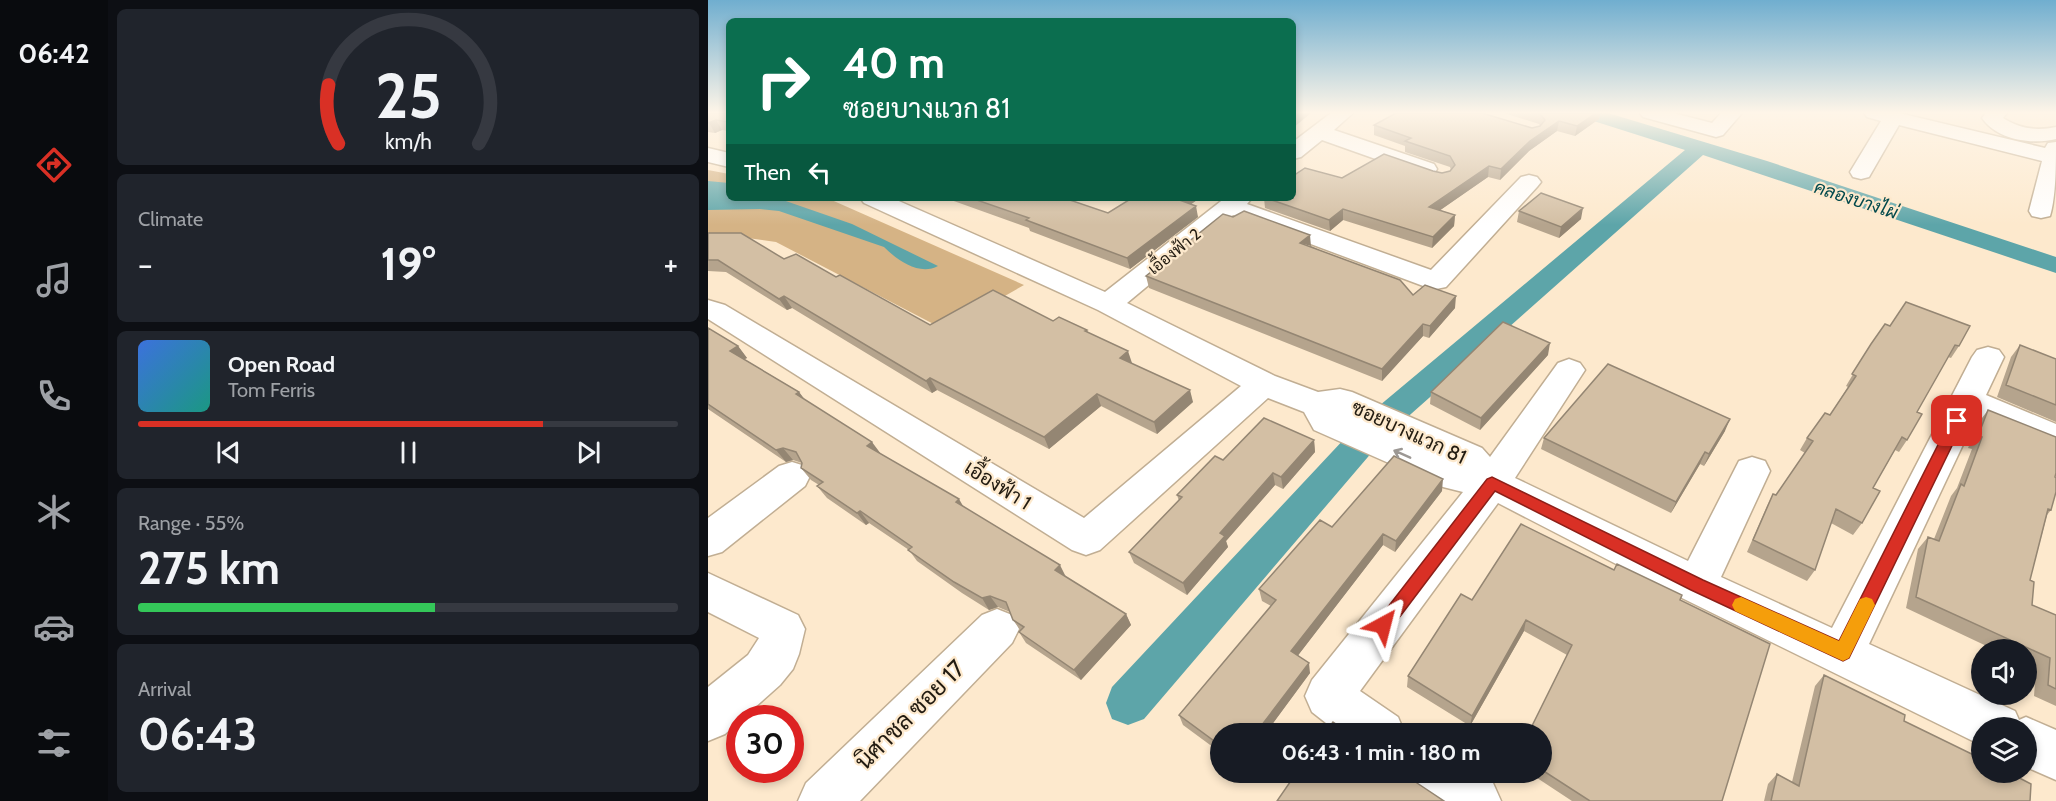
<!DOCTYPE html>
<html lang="en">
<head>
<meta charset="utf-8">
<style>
	:root { --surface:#171b24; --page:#20242c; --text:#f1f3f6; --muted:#9ea1a6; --line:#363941; --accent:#d93025 }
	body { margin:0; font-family:Cabin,Sarabun,sans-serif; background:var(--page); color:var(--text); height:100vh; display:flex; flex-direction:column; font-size:22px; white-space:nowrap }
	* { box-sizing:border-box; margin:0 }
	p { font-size:20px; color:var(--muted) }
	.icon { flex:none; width:33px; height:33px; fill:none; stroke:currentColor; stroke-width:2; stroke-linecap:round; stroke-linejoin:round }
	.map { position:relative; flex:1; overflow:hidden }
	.side { display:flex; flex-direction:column; gap:9px; padding:9px; background:#0d0f14; width:600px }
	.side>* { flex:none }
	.guide { position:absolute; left:18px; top:18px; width:570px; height:183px; border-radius:9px; box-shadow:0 3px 9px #0003; background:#0b6e4f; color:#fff; overflow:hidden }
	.fabs { position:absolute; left:1263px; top:639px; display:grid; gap:12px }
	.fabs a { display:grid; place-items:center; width:66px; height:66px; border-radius:50%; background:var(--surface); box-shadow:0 3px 9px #0003; font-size:30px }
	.speed { position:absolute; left:18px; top:705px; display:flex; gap:12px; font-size:30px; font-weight:700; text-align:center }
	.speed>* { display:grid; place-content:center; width:78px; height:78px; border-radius:50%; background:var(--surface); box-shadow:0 3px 9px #0003; line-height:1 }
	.speed .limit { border:9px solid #d22; background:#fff; color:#111 }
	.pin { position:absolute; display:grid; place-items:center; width:51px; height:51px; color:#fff; margin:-26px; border-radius:12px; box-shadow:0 3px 9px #0006 }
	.me { position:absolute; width:66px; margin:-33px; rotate:38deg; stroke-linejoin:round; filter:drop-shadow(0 0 4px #0008) }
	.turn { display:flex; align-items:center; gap:21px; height:126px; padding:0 18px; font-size:27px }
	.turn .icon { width:78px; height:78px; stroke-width:2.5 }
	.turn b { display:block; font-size:42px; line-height:51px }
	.then { display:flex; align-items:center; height:57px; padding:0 18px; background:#0003; gap:12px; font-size:22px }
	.big { font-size:45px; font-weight:700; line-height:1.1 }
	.side .widget { flex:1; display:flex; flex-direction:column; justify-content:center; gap:9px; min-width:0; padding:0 21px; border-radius:9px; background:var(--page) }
	.side .dial { align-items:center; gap:0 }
	.dial svg { height:156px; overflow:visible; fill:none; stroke:var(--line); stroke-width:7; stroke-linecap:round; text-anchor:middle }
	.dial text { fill:var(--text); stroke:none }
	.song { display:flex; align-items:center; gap:18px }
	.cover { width:72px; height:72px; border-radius:9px; background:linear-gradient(135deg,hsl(220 70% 55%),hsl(170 70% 35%)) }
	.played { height:6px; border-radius:3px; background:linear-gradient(90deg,var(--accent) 75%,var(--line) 75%) }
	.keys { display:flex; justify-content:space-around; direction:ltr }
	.heat { display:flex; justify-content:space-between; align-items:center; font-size:33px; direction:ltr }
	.charge { height:9px; border-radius:4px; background:linear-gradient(90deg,#34c759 55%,var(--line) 0) }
	.trip { position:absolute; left:502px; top:723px; width:342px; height:60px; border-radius:30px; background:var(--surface); box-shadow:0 3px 9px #0003; font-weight:700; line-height:60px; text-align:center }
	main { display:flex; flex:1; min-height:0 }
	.tab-bar { display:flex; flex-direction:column; width:108px; justify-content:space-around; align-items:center; background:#090b0e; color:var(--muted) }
	.tab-bar .icon { width:42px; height:42px }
	.tab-bar .selected { color:var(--accent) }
	.tab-bar b { font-size:27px; color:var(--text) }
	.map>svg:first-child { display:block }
	.green { fill:#d5b385 }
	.water { fill:#5da5a9 }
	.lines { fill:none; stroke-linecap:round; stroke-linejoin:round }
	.canal { fill:#5da5a9; fill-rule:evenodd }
	.street-casing { stroke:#c1ae93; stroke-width:3 }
	.street { fill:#fff; fill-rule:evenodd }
	.wall { fill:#b5a48d }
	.shaded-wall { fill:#948673 }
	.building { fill:#d3bfa4; stroke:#948673; stroke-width:1.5 }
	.oneway { stroke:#9c9894 }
	.route { fill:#d93025; stroke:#8d1f18; stroke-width:1.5 }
	.slow { fill:#f59e0b }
	.labels { text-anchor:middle; stroke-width:4.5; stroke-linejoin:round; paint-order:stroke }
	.far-street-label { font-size:16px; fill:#221b11; stroke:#fde9cd }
	.far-water-label { font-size:18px; font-style:italic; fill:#02494c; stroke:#fde9cd }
	.street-label { font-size:20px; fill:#221b11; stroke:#fde9cd }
	.near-street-label { font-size:24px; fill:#221b11; stroke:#fde9cd }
</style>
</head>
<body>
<main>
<nav class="tab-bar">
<b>06:42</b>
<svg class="icon selected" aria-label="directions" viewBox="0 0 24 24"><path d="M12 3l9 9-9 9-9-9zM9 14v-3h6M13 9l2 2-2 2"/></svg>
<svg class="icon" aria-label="music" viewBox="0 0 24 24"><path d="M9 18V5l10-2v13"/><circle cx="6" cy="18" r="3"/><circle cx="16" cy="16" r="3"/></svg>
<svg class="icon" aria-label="phone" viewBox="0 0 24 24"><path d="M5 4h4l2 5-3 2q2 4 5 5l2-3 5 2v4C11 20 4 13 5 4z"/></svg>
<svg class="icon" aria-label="climate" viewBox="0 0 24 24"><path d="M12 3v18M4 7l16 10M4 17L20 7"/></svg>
<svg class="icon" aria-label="car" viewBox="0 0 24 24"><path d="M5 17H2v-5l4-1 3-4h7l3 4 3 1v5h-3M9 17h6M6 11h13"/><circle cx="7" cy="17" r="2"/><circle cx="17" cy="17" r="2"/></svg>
<svg class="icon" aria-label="filters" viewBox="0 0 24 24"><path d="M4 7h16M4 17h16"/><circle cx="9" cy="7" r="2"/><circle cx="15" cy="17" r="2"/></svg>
</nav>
<section class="side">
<div class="widget dial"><svg viewBox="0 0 100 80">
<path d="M14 69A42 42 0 1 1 86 69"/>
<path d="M14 69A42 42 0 0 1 9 39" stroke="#d93025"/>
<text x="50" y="56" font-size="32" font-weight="700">25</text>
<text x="50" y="72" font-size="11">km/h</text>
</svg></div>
<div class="widget"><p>Climate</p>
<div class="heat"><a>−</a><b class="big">19°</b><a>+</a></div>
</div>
<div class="widget">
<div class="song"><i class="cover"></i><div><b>Open Road</b><p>Tom Ferris</p></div></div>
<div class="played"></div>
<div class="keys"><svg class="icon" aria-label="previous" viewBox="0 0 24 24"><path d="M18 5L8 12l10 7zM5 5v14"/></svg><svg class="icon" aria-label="pause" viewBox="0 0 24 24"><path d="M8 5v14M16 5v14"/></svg><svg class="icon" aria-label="next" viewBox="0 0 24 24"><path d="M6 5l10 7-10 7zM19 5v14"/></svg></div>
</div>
<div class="widget"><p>Range · 55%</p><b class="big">275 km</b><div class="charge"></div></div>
<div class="widget"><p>Arrival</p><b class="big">06:43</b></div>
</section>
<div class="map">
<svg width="1348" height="801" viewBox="0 0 1348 801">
	<rect width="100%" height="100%" fill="#fde9cd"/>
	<path class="green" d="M0 170 21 174V198H119L316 285 237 330 68 242 25 236H0Z"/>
	<path class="water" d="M0 181 21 183V198L72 199 144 224 230 266C211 276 189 260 176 247L71 211 52 209 0 210Z"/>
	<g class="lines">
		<path class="canal" d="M871 113H900L1059 161 1348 257V273L995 155 677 437 436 719 420 725 404 719 398 703 404 687 653 421 977 150 873 117Z"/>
		<defs>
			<path id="street" d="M623 113H645L626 130 726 164 729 169 726 174 718 176 710 174 614 140 593 157 585 159V142Z
				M932 113H965L1004 123 1013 113H1034L1015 135 1008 137 935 117Z
				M1156 113H1191L1337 148 1340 143 1348 142C1348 163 1348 198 1342 216L1333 218 1324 216 1321 211 1334 161 1191 125 1161 177 1153 179 1145 177 1142 172 1173 121 1159 117Z
				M1299 113 1295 118C1312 129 1329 131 1348 127V139C1324 145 1289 140 1274 118L1278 113Z
				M0 148 21 153V167L0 162Z
				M821 175 829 177 833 182 829 187 738 287 728 289 718 287 525 215 419 303 567 376 610 392 632 389 644 392 774 448 782 457 850 363 861 359 872 363 877 370 807 478 980 561 1031 461 1044 457 1057 461 1062 471 1013 577 1124 628 1264 357 1269 350 1280 347 1291 350 1296 357 1278 395 1348 424V451L1268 417 1161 644 1307 711 1311 720 1318 717 1348 730V780L1318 767V728H1274L1273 745 974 598 790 503 652 691 690 717 697 734H632L604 712 597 696 604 680 755 492 735 487 606 430 596 412 560 398 392 550 378 555 364 550 0 319V300L17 305 376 518 533 386 390 310 156 203 152 198H184L397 292 517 198H544L539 204 723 270 813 177Z
				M84 462 97 466 102 476 97 486 14 552 0 556V518L71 466Z
				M0 573 90 615 97 629 91 654 85 669 72 685 17 734 0 741V687L40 655 51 638 0 612Z
				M289 609 304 615 311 629 304 643 152 801H90L98 783 274 615Z
				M702 772H770L785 783 793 801H725L709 790Z"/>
		</defs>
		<use href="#street" class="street-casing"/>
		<use href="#street" class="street"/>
	</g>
	<path class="wall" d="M0 113H21V131L14 130 7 133 0 132Z
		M796 113H892L891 119 867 136 849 131 821 151 792 180 780 177 732 210 747 215 746 226 724 248 635 220 622 231 557 208 556 198H585L634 178 725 171 734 173 742 171 743 170 742 167 697 152V146L666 135V125L824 128 832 126 831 124Z
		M242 198H356L400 213 424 198H492L483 204 490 217 422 269 322 231 321 228 243 200Z
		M811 211 873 219 851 238 809 222Z
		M0 233 128 277 222 325 345 321 379 330 380 332 423 363 485 402 449 434 393 406 341 449 229 390 224 393 84 308 79 310 18 272 0 271Z
		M603 246 705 295 747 308 721 338 715 336 674 381 441 288 438 276Z
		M1182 326 1251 346 1243 358 1240 357 1209 412 1199 440 1191 452 1187 450 1165 488 1154 523 1145 535 1123 523 1107 570 1099 581 1039 552 1059 506 1065 494 1068 495 1097 453 1092 450 1099 438 1122 415 1140 387 1138 386 1163 344Z
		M0 328 30 346 39 358 36 359 91 392 97 400 172 453 256 508 358 577 418 614 423 625 373 680 318 643 311 632 313 631 305 620 302 612 290 607 281 610 254 593 209 561 201 550 161 523 158 525 119 498 109 486 111 485 103 480 93 468 94 463 85 460 78 462 0 409Z
		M1312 345 1348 359V422L1289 397 1303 357Z
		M840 355 772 430 722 404 723 392Z
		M1280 410 1347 477 1343 510 1339 515 1322 580 1324 605 1348 615V706L1326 696 1328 669 1318 664V650H1287L1198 608 1210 549 1220 537 1226 539 1243 496 1249 488 1264 449 1260 448 1271 422Z
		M1017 431 996 466 992 464 963 513 833 449 836 438Z
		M606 440 607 452 575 489 567 485 518 541 520 547 479 595 426 563 421 552 471 501 469 495 515 460Z
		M734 491 687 552 675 545 590 655 602 673 557 734H513V753L475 725 471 715 563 606 554 601 551 589 624 527Z
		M906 570 972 600 1014 801H864L820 772H834V734L859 655 816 631 762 726 699 687 700 676 764 600Z
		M1116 675 1196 721 1322 801H1056L1060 784 1069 774 1084 782 1107 686Z"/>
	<path class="shaded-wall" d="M591 113H603L585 128V118Z
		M888 113H892L891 119 867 136 869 126Z
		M8 120 14 130 7 133 1 123Z
		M851 121 849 131 821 151 792 180 793 169 822 141Z
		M781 166 780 177 721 218V207Z
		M475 198H492L473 211 471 200Z
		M488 206 490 217 422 269 419 258Z
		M875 208 873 219 851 238 853 227Z
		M635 209V220L622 231 621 220Z
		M747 215 746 226 724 248 725 237Z
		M602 235 603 246 592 243Z
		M76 296 84 308 79 310 71 299Z
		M748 296 747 308 721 338 722 326Z
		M715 324V336L674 381V369Z
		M842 343 840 355 772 430 773 418Z
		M30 346 39 358 31 362 22 351Z
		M420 351 424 363 415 370 412 358Z
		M222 378 229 390 224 393 218 381Z
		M482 390 485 402 449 434 446 422Z
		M91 392 100 404 88 394Z
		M389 394 393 406 341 449 336 437Z
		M1022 419 1017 431 996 466 1001 454Z
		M606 440 607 452 575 489 573 477Z
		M164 442 173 454 159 446Z
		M75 448 85 460 78 462 68 450Z
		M997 452 992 464 963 513 968 502Z
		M565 473 567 485 518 541 520 547 479 595 475 583 512 533Z
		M735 479 734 491 687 552 688 541Z
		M251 499 258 511 248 502Z
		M152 511 161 523 158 525 149 513Z
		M675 534V545L585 662 583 651Z
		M352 565 358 577 347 570Z
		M282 596 290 607 281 610 274 598Z
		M418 614 423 625 373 680 366 670Z
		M818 620 816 631 762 726 764 716Z
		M601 663 602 673 557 734H547Z"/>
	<path class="building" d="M0 113H21V122L8 120 0 123Z
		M585 113H591L585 118Z
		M688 113H774L824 128 832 126 837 120 832 114 829 113H888L869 126 851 121 822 141 793 169 781 166 721 207 747 215 725 237 635 209 621 220 558 198H585V176L597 168 634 178 676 154 725 171 734 173 742 171 747 165 742 156 697 141 703 138 666 125Z
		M833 193 875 208 853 227 811 211Z
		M263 198H356L400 213 424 198H475L471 200 488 206 419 258 318 220 321 218Z
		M536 211 602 235 592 243 692 280 705 295 717 285 748 296 722 326 715 324 674 369 438 276 515 214 525 217Z
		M0 233H33L76 259 88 254 128 277 132 275 222 325 285 290 345 321 351 317 379 330 377 331 420 351 412 358 482 390 446 422 389 394 336 437 222 378 218 381 76 296 71 299 10 260H0Z
		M1198 302 1262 326 1251 346 1247 345 1209 412 1214 414 1199 440 1194 437 1165 488 1172 491 1154 523 1128 509 1107 570 1045 540 1065 494 1068 495 1105 441 1099 438 1117 413 1122 415 1148 376 1144 374 1163 344 1177 324 1182 326Z
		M795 322 842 343 773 418 723 392Z
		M0 328 30 346 22 351 91 392 88 394 164 442 159 446 251 499 248 502 352 565 347 570 418 614 366 670 311 632 316 627 305 620 298 602 282 596 274 598 246 582 200 550 204 547 152 511 149 513 109 486 115 482 93 468 94 463 88 452 75 448 68 450 0 404Z
		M1312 345 1348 359V405L1298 385Z
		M900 364 1022 419 1001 454 997 452 968 502 836 438Z
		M1280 410 1348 437V473L1347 477 1348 478V492L1343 510 1340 509 1322 580 1326 582 1324 605 1348 615V689L1340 685 1342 658 1208 597 1220 537 1231 541 1253 484 1256 486 1274 437 1270 436Z
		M556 418 606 440 573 477 565 473 512 533 517 536 475 583 421 552 474 497 469 495 507 456 515 460Z
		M686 456 735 479 688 541 675 534 583 651 601 663 547 734H513V746L471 715 568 600 551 589 612 520 624 527Z
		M813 524 906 570 909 564 974 595 972 600 1062 644 1014 801H882L834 770V734H820L864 645 818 620 764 716 700 676 753 594 764 600Z
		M1116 675 1197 715 1196 721 1274 759V772H1300L1323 784 1322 801H1063L1069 774 1091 786Z
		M625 722 631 726H644L654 734H616Z
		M589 772H696L709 783 736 801H569Z"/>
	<defs><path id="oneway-shaft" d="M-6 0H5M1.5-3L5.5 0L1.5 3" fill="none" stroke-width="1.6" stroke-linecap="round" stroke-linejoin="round" transform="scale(1.5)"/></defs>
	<use class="oneway" href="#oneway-shaft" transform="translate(694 454) rotate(-156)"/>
	<linearGradient id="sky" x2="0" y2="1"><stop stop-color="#70aecf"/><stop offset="0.5" stop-color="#fef5e8"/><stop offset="1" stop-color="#fef5e8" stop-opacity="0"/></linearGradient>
	<rect width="1348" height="225" fill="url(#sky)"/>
	<path class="route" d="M1249 416 1256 421 1141 658 1135 661 983 590 787 491 681 631 675 633 668 631 666 625 779 479 784 477 995 580 1131 641 1242 421Z"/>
	<path class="slow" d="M1033 597 1131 641 1152 599 1158 597 1164 599 1167 605 1141 658 1135 661 1027 611 1024 605 1027 599Z"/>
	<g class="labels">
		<g class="far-street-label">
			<text transform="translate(466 251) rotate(-39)" y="6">เอื้องฟ้า 2</text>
		</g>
		<g class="far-water-label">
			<text transform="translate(1148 200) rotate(18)" y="6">คลองบางไผ่</text>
		</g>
		<g class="street-label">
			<text transform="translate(701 432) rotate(25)" y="7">ซอยบางแวก 81</text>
			<text transform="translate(290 485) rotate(32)" y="7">เอื้องฟ้า 1</text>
		</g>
		<g class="near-street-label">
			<text transform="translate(202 715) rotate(-45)" y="8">นิศาชล ซอย 17</text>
		</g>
	</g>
</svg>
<div class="fabs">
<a><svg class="icon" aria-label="sound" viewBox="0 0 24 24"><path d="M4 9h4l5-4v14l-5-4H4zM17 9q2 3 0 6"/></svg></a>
<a><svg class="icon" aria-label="layers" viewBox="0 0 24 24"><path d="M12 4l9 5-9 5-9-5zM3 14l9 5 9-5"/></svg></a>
</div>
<div class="speed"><div class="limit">30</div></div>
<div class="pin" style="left:1249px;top:421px;background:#d93025"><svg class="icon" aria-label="arrive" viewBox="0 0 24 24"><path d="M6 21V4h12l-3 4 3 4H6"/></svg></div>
<svg class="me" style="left:675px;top:625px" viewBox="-20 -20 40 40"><path d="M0-17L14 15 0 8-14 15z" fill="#d93025" stroke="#fff" stroke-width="4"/></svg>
<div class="trip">06:43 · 1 min · 180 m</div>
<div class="guide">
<div class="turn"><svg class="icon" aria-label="right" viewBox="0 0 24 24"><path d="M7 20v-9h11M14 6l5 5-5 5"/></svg><div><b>40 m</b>ซอยบางแวก 81</div></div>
<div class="then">Then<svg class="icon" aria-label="left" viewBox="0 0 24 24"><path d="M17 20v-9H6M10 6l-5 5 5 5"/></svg></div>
</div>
</div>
</main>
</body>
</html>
